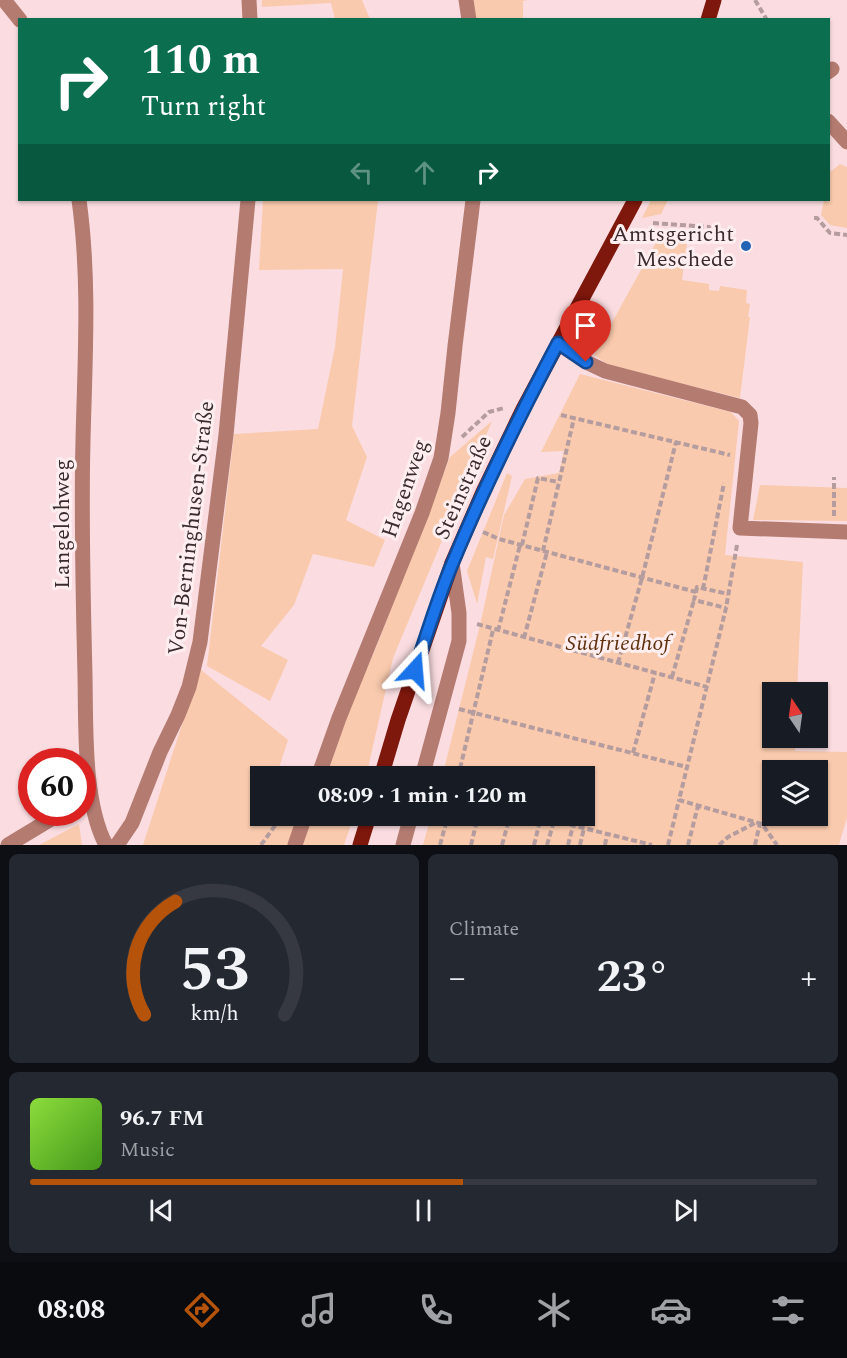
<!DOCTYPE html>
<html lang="en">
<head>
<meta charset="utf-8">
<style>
	:root { --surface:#171b24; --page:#242831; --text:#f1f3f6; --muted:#9ea1a6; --line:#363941; --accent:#b45309 }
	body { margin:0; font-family:Spectral,serif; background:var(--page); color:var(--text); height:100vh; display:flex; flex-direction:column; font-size:22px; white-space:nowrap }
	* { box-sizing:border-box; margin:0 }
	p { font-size:20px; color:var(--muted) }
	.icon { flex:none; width:33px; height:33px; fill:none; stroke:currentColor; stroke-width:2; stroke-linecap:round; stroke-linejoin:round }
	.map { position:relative; height:845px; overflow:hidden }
	.drawer { display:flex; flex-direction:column; gap:9px; padding:9px; background:#0d0f14; flex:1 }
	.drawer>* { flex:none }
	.top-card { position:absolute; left:18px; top:18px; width:812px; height:183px; border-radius:0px; box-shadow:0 2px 4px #0004; background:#0b6e4f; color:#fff; overflow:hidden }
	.needle { width:39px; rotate:347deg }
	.controls { position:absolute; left:762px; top:682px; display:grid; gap:12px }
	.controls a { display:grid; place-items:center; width:66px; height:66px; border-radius:0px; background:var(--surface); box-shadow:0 2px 4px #0004; font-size:30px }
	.speed { position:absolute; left:18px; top:748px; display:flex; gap:12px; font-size:30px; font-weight:700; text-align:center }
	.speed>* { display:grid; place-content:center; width:78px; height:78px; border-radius:50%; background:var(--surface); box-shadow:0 2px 4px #0004; line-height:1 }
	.speed .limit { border:9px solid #d22; background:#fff; color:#111 }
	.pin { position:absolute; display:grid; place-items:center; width:51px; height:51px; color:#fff; margin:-62px -26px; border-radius:50% 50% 50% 0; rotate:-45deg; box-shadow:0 0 6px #0007 }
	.pin .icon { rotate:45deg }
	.me { position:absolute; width:66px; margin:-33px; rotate:19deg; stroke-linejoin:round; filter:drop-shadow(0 0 4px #0008) }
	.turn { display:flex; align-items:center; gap:21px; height:126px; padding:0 24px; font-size:27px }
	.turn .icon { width:78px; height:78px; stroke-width:2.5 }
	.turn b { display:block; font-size:42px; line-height:51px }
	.lanes { display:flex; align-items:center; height:57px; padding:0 24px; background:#0003; justify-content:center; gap:30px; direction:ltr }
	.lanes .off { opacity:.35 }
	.big { font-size:45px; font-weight:700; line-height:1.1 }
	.drawer .card { flex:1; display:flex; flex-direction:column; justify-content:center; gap:9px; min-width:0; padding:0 21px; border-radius:9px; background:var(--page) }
	.drawer .dial { align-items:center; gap:0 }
	.dial svg { height:156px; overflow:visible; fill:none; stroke:var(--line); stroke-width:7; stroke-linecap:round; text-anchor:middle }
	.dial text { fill:var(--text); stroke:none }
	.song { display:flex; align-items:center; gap:18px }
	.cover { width:72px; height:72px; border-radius:9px; background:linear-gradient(135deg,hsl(90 70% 55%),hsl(100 70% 35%)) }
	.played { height:6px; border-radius:3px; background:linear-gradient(90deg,var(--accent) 55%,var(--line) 55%) }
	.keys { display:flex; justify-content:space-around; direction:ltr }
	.heat { display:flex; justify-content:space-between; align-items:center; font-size:33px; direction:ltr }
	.drawer .tiles { flex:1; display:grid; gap:9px; grid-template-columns:1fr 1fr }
	.card:last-child { grid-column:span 2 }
	.trip { position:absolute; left:250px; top:766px; width:345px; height:60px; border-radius:0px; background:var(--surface); box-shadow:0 2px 4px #0004; font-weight:700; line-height:60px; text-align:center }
	.menu { display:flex; height:96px; justify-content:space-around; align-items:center; background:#090b0e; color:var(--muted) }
	.menu .icon { width:42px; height:42px }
	.menu .current { color:var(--accent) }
	.menu b { font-size:27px; color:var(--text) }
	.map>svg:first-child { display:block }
	.green { fill:#f9caad; fill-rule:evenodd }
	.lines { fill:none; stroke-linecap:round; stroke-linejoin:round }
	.path { stroke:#b49c9f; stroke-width:4; stroke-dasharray:6 3; stroke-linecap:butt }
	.minor { stroke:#b47b71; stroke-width:15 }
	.major { stroke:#7e170c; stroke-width:15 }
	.route-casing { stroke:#114b97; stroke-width:15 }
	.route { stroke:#1a73e8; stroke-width:10 }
	.poi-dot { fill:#2564b5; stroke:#feeef0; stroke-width:2 }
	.labels { text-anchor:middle; stroke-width:6; stroke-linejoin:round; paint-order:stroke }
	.poi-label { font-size:22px; fill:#3a2c2e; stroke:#feeef0; text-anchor:end }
	.street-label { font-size:22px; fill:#3a2c2e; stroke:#feeef0 }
	.park-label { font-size:22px; font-style:italic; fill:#5f310f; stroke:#feeef0 }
</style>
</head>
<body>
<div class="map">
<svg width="847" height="845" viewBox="0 0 847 845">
	<rect width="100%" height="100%" fill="#fbdde1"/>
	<path class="green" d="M262 0H362L370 19H335L331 3 262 7Z
		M473 0H528L523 1V20L475 19Z
		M840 164 847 167V228L830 225 821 215 824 200H828L830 172Z
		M263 200H378L352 426 367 457 346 520 385 540 374 567 313 554 294 605 261 646 288 660 270 701 207 666 234 434 318 429 335 347 343 269 259 270Z
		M651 200H668L661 214 642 218Z
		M658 239 687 244 682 280 709 284V290L719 291 720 286 747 290 746 303 750 304 748 317H750L740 398 610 366 594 355Z
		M580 374 731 412 739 421 725 555 803 562 797 693H772V738H795V751L847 752V817L839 845H423L431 816H585V777H442L480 625 504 515 525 479 559 473 564 451 541 452ZM772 771H818V816H772Z
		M492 421 393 658 366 777H321L329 754 375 650 450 457Z
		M507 473 512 476 493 559 486 557 477 604 467 571Z
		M760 485 847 488V521L753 520Z
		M200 669 288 740 277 774 285 777H261V816H354L344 845H143Z
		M79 824 82 845H39Z"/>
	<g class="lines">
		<path class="path" d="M755 0 767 20
			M814 218H817L830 233 847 235
			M653 223 709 227 708 232
			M561 415 730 455
			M462 437 489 412 504 408
			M834 516V477
			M483 532 499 539 696 592 694 600 726 608
			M522 545 538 478 558 482
			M737 545 726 608 679 800 762 824 777 845
			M543 551 574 418
			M703 589 724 483
			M696 592 697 587 728 594
			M477 624 707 687
			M498 631 520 545
			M524 638 547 552
			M618 663 642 578 676 442
			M672 677 694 600
			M459 709 687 767
			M633 753 655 673
			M458 777 493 630
			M535 816 652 845
			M261 845 282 816
			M440 845 448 816
			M471 845 478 816
			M502 845 510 816
			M534 845 541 817
			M547 845 554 821
			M568 845 573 826
			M580 845 584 828
			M605 845 607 834
			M668 845 679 800
			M688 845 698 806
			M719 845 728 837 757 822
			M755 845 760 823"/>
		<path class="minor" d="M4 0 20 20
			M249 0 250 20
			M466 0 469 20
			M828 72 832 69
			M828 121 847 142
			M79 200C90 279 85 359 83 440 81 518 83 597 85 675 86 725 83 802 106 845
			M558 343 586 362 605 371 742 407 750 415 751 423 740 528 847 532
			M318 777 339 718 422 513 441 458 448 413 455 346 473 200
			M422 777 459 641V613L452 563
			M8 845 61 813
			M117 845 132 823 160 752 178 715 189 687 200 642 226 435 248 200
			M295 845 305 816
			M403 845 411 816"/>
		<path class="major" d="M708 20 714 0
			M381 777 398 720 452 563 483 492 523 409 635 200
			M360 845 369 816"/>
	</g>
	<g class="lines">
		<defs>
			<path id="route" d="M415 670C427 634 438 597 453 562 484 487 520 415 558 343L586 362"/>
		</defs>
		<use href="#route" class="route-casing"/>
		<use href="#route" class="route"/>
	</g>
	<circle class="poi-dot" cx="746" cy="246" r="6"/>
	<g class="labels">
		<g class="poi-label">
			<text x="734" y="241">Amtsgericht<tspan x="734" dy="25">Meschede</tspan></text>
		</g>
		<g class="street-label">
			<text transform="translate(462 487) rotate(-66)" y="8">Steinstraße</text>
			<text transform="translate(404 488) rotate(-71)" y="8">Hagenweg</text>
			<text transform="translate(61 524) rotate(-90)" y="8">Langelohweg</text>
			<text transform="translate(190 528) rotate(-83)" y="8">Von-Berninghusen-Straße</text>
		</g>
		<g class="park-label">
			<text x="618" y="650">Südfriedhof</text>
		</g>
	</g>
</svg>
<div class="controls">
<a><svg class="needle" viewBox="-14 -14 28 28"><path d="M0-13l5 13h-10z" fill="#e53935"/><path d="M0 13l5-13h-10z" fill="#9ea1a6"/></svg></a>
<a><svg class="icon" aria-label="layers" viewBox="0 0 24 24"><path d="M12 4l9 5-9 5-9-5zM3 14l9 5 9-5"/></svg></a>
</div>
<div class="speed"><div class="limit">60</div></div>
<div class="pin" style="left:586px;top:362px;background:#d93025"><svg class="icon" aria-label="arrive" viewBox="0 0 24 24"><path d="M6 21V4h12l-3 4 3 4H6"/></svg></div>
<svg class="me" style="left:415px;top:670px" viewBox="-20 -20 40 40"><path d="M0-17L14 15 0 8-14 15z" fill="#1a73e8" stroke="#fff" stroke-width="4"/></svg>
<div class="trip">08:09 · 1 min · 120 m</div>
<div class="top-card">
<div class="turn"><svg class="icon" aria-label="right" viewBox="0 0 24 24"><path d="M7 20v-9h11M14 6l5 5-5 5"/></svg><div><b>110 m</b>Turn right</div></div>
<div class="lanes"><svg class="icon off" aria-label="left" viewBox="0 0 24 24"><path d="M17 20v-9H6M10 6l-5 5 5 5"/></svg><svg class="icon off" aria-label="ahead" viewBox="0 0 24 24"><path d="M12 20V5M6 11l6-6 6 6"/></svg><svg class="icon" aria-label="right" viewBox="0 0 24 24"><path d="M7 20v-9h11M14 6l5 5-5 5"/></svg></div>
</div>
</div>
<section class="drawer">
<div class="tiles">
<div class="card dial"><svg viewBox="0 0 100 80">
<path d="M14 69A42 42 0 1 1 86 69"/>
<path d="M14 69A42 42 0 0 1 30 11" stroke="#b45309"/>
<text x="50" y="56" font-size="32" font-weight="700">53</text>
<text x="50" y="72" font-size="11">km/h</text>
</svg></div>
<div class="card"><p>Climate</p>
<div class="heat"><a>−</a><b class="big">23°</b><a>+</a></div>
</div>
<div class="card">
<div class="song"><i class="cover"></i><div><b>96.7 FM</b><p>Music</p></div></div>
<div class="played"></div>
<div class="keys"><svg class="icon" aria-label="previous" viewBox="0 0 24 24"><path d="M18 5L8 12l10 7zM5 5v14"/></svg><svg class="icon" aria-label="pause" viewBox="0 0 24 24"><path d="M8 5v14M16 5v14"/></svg><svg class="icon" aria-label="next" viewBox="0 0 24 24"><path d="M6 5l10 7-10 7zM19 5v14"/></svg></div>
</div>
</div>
</section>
<nav class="menu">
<b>08:08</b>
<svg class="icon current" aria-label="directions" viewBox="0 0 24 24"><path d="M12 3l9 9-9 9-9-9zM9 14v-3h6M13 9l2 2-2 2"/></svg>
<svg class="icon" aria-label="music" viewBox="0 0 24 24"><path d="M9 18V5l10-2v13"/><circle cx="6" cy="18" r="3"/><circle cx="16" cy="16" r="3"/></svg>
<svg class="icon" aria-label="phone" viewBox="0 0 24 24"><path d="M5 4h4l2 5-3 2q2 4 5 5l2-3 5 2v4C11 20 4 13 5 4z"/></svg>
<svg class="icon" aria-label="climate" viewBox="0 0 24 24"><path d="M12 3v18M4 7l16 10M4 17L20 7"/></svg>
<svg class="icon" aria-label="car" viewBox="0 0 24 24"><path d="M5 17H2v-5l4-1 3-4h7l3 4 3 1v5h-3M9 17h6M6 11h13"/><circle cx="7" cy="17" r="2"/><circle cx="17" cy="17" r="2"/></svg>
<svg class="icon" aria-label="filters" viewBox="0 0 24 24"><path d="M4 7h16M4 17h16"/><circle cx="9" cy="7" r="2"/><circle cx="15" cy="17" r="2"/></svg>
</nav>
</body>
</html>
